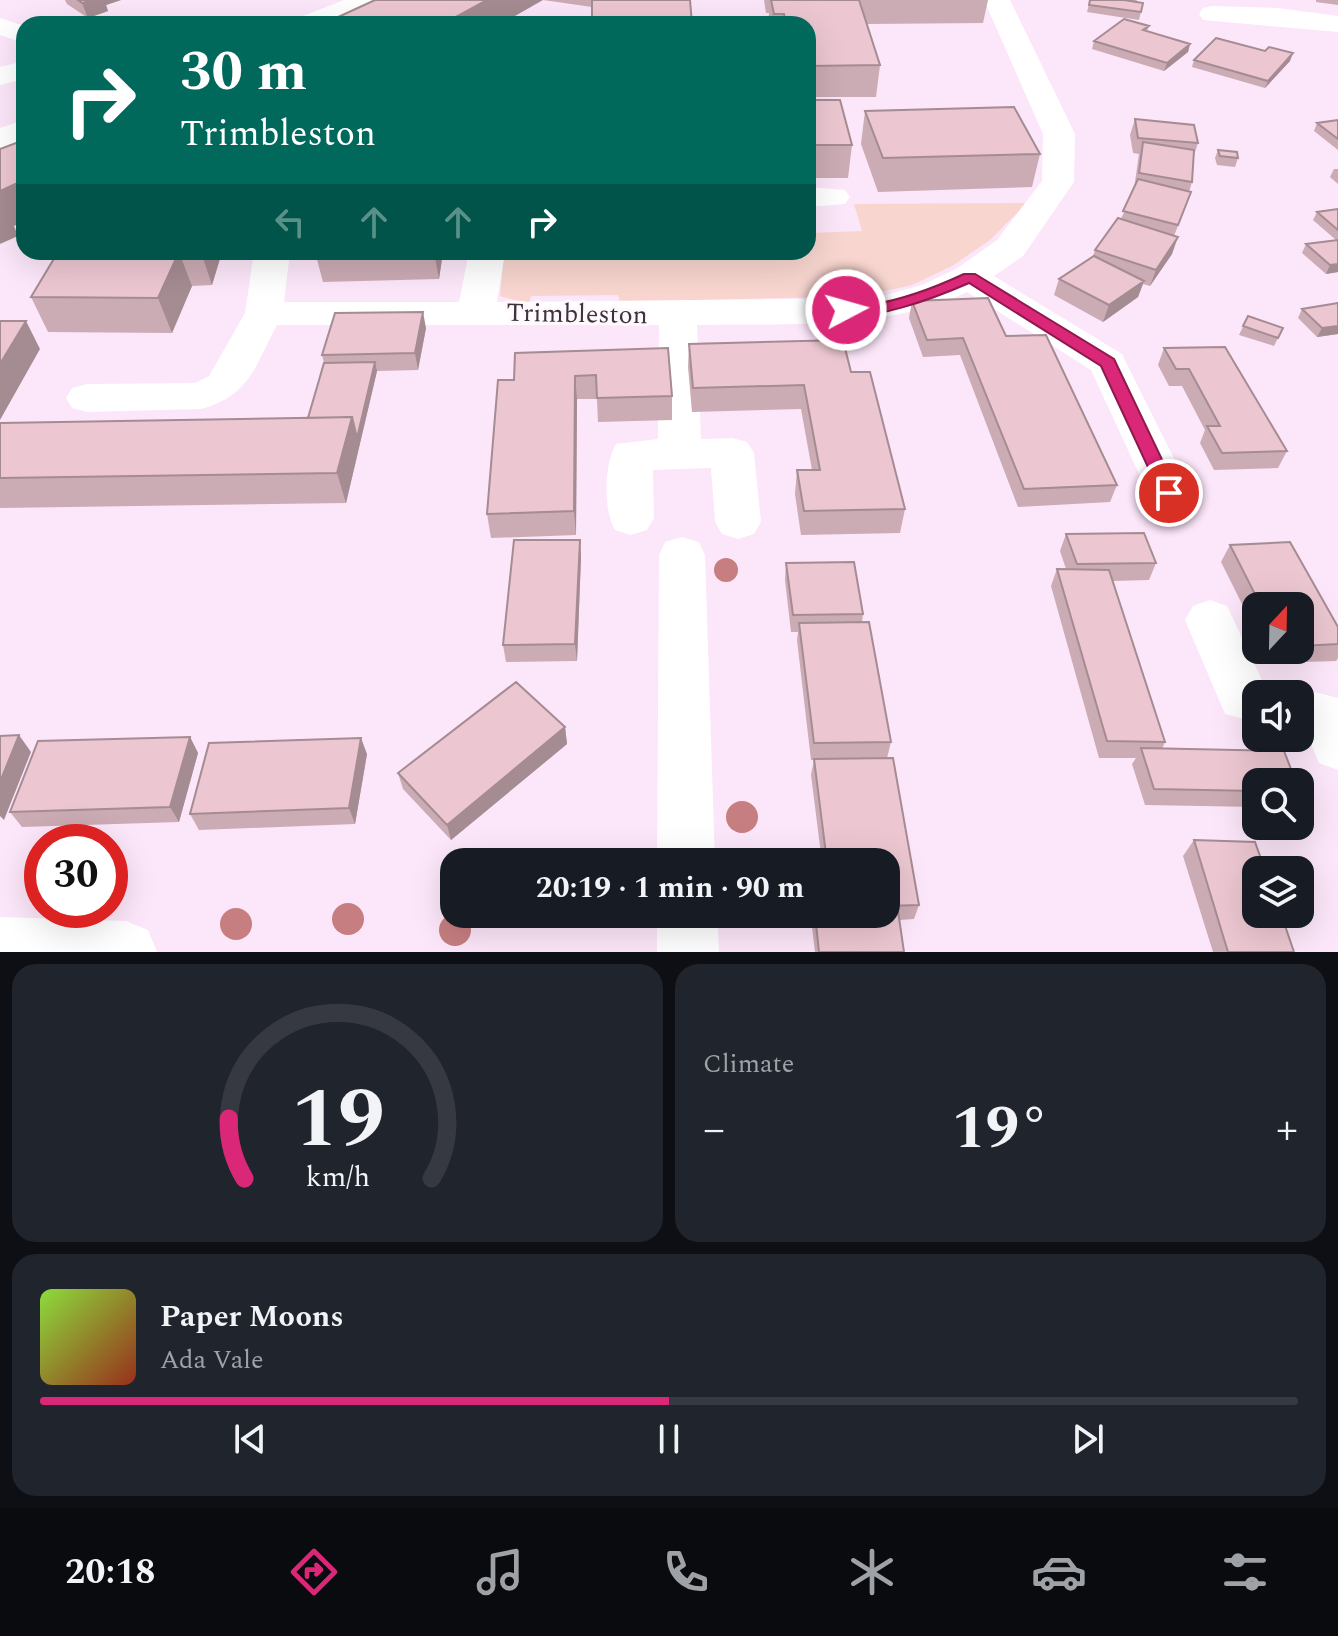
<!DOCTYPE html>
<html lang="en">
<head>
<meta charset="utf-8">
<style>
	:root { --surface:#171b24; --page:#20242c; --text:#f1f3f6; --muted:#9ea1a6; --line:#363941; --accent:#db2777 }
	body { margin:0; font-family:Spectral,serif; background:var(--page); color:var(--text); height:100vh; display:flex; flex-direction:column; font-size:30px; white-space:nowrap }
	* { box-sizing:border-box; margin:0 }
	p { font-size:26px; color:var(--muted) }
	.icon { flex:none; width:44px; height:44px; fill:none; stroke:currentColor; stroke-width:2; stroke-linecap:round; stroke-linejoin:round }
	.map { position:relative; height:952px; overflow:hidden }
	.details { display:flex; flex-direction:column; gap:12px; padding:12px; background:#0d0f14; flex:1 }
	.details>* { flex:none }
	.guide { position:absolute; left:16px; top:16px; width:800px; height:244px; border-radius:24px; box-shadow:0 8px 32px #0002; background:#00695c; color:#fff; overflow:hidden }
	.needle { width:52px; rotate:22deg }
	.buttons { position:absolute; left:1242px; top:592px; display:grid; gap:16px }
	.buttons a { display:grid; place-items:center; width:72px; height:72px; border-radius:16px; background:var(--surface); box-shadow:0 8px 32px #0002; font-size:40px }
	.speed { position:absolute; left:24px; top:824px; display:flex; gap:16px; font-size:40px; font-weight:700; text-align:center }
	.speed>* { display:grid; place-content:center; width:104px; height:104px; border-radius:50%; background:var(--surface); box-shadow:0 8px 32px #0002; line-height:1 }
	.speed .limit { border:12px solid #d22; background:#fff; color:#111 }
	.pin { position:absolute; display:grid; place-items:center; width:68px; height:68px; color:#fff; margin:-34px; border:4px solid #fff; border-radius:50%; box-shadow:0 2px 8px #0007 }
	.me { position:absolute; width:88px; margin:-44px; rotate:84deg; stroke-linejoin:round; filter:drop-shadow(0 0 6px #0008) }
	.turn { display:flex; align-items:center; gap:28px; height:168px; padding:0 32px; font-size:36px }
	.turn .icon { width:104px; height:104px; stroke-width:2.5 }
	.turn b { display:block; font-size:56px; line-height:68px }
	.lanes { display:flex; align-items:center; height:76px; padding:0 32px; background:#0003; justify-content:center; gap:40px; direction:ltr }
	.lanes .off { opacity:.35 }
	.big { font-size:60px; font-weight:700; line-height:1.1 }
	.details .card { flex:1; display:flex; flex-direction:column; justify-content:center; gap:12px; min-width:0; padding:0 28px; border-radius:24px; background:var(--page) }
	.details .dial { align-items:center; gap:0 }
	.dial svg { height:208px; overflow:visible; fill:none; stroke:var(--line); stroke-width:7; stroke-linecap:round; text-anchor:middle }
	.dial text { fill:var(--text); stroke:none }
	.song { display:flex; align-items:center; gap:24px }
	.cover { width:96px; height:96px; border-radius:12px; background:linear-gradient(135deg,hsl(90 70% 55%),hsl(10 70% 35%)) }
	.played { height:8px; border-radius:4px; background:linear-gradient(90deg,var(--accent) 50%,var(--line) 50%) }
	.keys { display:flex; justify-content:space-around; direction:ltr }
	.heat { display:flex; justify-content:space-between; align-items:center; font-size:44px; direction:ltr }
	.details .tiles { flex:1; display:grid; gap:12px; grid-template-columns:1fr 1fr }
	.card:last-child { grid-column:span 2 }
	.trip { position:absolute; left:440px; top:848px; width:460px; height:80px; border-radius:24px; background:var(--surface); box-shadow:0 8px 32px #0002; font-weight:700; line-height:80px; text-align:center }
	.tab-bar { display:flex; height:128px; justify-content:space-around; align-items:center; background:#090b0e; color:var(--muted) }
	.tab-bar .icon { width:56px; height:56px }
	.tab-bar .selected { color:var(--accent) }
	.tab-bar b { font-size:36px; color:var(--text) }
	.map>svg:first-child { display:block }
	.green { fill:#f8d5cf }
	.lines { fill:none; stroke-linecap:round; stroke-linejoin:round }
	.minor { fill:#fff; fill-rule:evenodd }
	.major { fill:#fff; fill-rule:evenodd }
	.tree { fill:#c67e80 }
	.wall { fill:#cbabb4 }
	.shaded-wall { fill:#a58b92 }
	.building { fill:#ecc7d1; stroke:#a58b92; stroke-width:2 }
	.route { fill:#db2777; stroke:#8e194d; stroke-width:2 }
	.labels { text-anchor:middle; stroke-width:6; stroke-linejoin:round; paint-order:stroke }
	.street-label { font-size:26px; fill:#3c323b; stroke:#fff9fe }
</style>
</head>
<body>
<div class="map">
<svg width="1338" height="952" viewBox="0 0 1338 952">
	<rect width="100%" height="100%" fill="#fce6f9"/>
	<path class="green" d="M1027 203 990 240 952 266 912 285 864 296 620 302 618 295 531 296 529 304 500 296 504 253 808 252V233L862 231 854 204Z"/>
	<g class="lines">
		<path class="minor" d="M984 0H1010L1075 134 1074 182 1023 256 994 276 1122 354 1191 493 1185 504 1169 509 1153 504 1091 370 967 292C884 331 787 323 697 325L701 439 732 438 747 442 754 453 761 522 754 534 738 539 722 534 715 522 711 468 653 470 654 518 647 530 631 535 615 530C603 510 604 464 616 444L658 439 659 325H277C255 366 250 396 201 409L87 412 72 408 66 398 72 388 87 384 195 383 209 376 245 313 254 252H290L284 302H459L469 252H505L497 302 874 298 922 285 956 269 997 240 1042 181 1043 134Z
			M1212 6 1278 8 1338 16V32L1203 20 1199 14 1203 8Z
			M0 18 24 26V43L0 35Z
			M24 61V79L0 85V67Z
			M808 187 845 190 850 197 845 204 808 207Z
			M682 537 699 542 705 555 715 862H657L659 555 665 542Z
			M1210 600 1227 606 1262 680 1275 684 1279 694H1256V722L1225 714 1185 620 1193 606Z
			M1300 688 1338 698V770L1319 763 1307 734 1300 732V694H1282Z
			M657 914H717L719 952H657Z
			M0 917 126 921 148 930 157 952H0Z"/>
		<path class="major" d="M344 0H380L376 6 331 24H295L298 18Z
			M24 120V140L0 148V128Z"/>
	</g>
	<g class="tree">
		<circle cx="726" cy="570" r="12"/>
		<circle cx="742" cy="817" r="16"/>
		<circle cx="348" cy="919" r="16"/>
		<circle cx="236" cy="924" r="16"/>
		<circle cx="455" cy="930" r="16"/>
	</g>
	<path class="wall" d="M65 0H121L106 5 108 11 88 18 67 4Z
		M375 0H690L592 7 543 0Z
		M764 0H988L983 23 867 24 880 65 876 97H808V24H768L769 13H766Z
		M1090 0H1137L1136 2 1143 3 1139 20 1087 12Z
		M1316 0H1338V5L1316 2Z
		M1149 26 1147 31 1190 44 1188 52 1164 71 1092 49 1094 41Z
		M1265 51 1290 61 1265 88 1192 67 1194 60Z
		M808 100 852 145 848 178H808Z
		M865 111 1040 154 1032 187 878 192 861 144Z
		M1135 119 1198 143 1194 155 1192 182 1189 192H1191L1174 236 1172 254 1150 286 1143 284 1138 297 1103 322 1054 295 1059 279 1093 256 1095 250 1121 219 1134 189 1139 154 1133 153 1130 135Z
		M1338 120V150L1314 131 1317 123Z
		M1218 150 1238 158 1235 167 1217 165 1215 158Z
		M1334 169H1338V184L1330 177Z
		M1338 209V272L1326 274 1302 253 1306 244 1336 240 1313 220 1317 212Z
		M58 252H222L212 285 192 286 172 333 48 332 31 297Z
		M315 252H443L439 279 323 282Z
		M912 301 1006 336 1117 485 1110 502 1018 507 960 355 923 357 909 318Z
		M1338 303V334L1317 337 1298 318 1302 309Z
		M1248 316 1283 328 1274 346 1239 335Z
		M426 328 418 370 377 371 346 503 0 508V423L308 418 324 363 322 355Z
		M689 344 851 372 905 509 900 533 801 535 795 494 797 470H812L801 409 692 412 688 367Z
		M1164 348 1287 451 1278 468 1214 470 1200 443 1205 430 1182 386H1169L1158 365Z
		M515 353 672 396V420L598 422 597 399H577L576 535 491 538 487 514 514 380Z
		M1066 534 1156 563 1149 580 1112 581 1165 742 1162 749 1256 782V807L1145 805 1132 764 1136 758H1099L1051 586 1057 569H1066L1060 551Z
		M580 540 581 557 577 661 506 662 503 645Z
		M1290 542 1338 627V658L1336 661 1272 663 1265 650H1300V606H1256V632L1221 562 1230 545Z
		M786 563 863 614 862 622 891 742 887 758 919 905 914 919 899 920 904 952H815L812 927 815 914H886V862H822L811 775 814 760H811L797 640 798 632H791L785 580Z
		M565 727 567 744 451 840 403 789 398 773Z
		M190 737 198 753 179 822 22 827 10 812Z
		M367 754 355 824 199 830 190 814Z
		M1194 840 1294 952H1213L1183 856Z"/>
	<path class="shaded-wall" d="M93 0H121L106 5 108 11 88 18 82 3Z
		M487 0H543L501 24H443Z
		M1190 44 1188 52 1164 71 1167 63Z
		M1293 53 1290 61 1265 88 1268 81Z
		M24 180V221L14 226 18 236 0 244V191Z
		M1178 237 1172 254 1150 286 1156 270Z
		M179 252 192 286 172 333 158 298Z
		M201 252H222L212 285Z
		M434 252H443L439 279Z
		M1338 264V272L1326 274 1330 265Z
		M1144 281 1138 297 1103 322 1109 305Z
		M423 312 426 328 418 370 415 353Z
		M26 321 40 349 0 420V364Z
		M1338 326V334L1317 337 1322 328Z
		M375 362 377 371 346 503 337 473 352 417Z
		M575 376 577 399 576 535 574 511Z
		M580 540 581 557 577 661 575 644Z
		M565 727 567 744 451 840 447 825Z
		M19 735 31 752 4 820 0 816V782Z
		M190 737 198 753 179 822 170 807Z
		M361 738 367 754 355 824 349 808Z"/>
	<path class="building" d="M78 0H93L82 3Z
		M375 0H487L443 24H323Z
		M592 0H690L692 24H592Z
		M771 0H859L880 65 808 66V24H786L784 14H774Z
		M1090 0H1124L1143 3 1141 12 1089 5Z
		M1124 19 1149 26 1143 30 1190 44 1167 63 1094 41Z
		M1216 38 1265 51 1269 47 1293 53 1268 81 1194 60Z
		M808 100H840L852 145H808Z
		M1014 107 1040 154 883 158 865 111Z
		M1135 119 1194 125 1198 143 1138 138Z
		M1338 120V139L1317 123Z
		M24 140V180L0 191V149Z
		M1143 142 1194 150 1192 182 1139 173Z
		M1218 150 1237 152 1238 158 1220 156Z
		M1138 179 1191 192 1178 225 1123 211Z
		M1338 209V230L1317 212Z
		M1118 218 1178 237 1156 270 1095 250Z
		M1338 240V264L1330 265 1306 244Z
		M58 252H179L158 298 31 297Z
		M1094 256 1144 281 1109 305 1059 279Z
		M988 298 1006 336 1046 335 1117 485 1024 489 963 338 927 340 912 301Z
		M1338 303V326L1322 328 1302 309Z
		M423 312 415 353 322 355 335 313Z
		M1248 316 1283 328 1278 338 1243 326Z
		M0 321H26L0 364Z
		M843 340 851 372H870L905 509 804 511 797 470H820L804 385 693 388 689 344Z
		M1225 347 1287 451 1222 453 1207 426H1220L1189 369H1176L1164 348Z
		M668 348 672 396 597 398 596 375 575 376 574 511 487 514 498 380H514L515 353Z
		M375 362 357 438 352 417 308 418 324 363Z
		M352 417 337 473 0 478V423Z
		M1144 533 1156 563 1077 564 1066 534Z
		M514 540H580L575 644 503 645Z
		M1290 542 1338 627V644L1300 646V606H1261L1230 545Z
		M854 562 863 614 793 615 786 563Z
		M1057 569 1109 570 1165 742 1107 741Z
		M869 622 891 742 814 743 799 623Z
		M516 682 565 727 447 825 398 773Z
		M19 735 0 782V736Z
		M190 737 170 807 10 812 38 741Z
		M361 738 349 808 190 814 209 743Z
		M1141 748 1284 751 1296 782H1256V791L1154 789Z
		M893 758 919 905 886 906V862H827L814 759Z
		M1194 840 1255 842 1265 870H1256V914H1281L1294 952H1228Z
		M886 911H898L904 952H819L815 914H886Z"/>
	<path class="route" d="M964 274H975L1114 359 1178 493 1176 498H1163L1160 493 1101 366 969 283C944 294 860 328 838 310 848 302 862 306 874 304 906 299 936 287 964 274Z"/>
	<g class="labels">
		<g class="street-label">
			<text transform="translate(577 313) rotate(1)" y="9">Trimbleston</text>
		</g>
	</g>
</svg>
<div class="buttons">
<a><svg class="needle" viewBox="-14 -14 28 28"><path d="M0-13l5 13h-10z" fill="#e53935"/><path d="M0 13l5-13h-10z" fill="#9ea1a6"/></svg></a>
<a><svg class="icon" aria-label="sound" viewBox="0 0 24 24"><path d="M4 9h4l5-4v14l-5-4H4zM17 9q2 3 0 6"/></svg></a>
<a><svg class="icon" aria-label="search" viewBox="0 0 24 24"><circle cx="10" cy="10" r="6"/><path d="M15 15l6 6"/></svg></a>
<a><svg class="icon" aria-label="layers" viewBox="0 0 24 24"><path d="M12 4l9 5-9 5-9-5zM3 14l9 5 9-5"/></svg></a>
</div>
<div class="speed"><div class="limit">30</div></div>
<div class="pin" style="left:1169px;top:493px;background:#d93025"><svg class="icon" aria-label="arrive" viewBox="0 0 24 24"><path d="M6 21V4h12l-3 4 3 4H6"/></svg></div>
<svg class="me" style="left:846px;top:310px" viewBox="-20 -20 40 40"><circle r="17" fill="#db2777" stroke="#fff" stroke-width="3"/><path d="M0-11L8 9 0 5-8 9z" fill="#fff"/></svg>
<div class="trip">20:19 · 1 min · 90 m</div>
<div class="guide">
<div class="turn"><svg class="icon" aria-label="right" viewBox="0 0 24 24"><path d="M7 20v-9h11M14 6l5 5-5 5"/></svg><div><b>30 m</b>Trimbleston</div></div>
<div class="lanes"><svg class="icon off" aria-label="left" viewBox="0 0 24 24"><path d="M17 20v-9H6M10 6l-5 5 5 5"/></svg><svg class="icon off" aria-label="ahead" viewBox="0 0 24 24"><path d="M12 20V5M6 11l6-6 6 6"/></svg><svg class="icon off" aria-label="ahead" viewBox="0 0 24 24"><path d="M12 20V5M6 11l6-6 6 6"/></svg><svg class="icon" aria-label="right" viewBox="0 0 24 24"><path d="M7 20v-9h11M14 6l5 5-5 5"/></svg></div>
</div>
</div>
<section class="details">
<div class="tiles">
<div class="card dial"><svg viewBox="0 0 100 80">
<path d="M14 69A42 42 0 1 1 86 69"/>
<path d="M14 69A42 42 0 0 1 8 46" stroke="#db2777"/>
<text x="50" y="56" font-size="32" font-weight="700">19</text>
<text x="50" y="72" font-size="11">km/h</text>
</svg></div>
<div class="card"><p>Climate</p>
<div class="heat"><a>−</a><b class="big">19°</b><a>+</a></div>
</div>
<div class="card">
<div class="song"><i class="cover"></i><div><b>Paper Moons</b><p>Ada Vale</p></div></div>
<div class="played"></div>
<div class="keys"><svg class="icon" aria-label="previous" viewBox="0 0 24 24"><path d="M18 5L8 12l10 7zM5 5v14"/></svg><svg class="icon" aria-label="pause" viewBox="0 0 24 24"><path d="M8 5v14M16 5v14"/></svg><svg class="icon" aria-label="next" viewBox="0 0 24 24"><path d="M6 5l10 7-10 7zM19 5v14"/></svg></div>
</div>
</div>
</section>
<nav class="tab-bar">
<b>20:18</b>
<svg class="icon selected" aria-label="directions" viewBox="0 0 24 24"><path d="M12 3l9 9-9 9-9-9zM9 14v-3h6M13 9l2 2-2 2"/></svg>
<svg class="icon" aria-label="music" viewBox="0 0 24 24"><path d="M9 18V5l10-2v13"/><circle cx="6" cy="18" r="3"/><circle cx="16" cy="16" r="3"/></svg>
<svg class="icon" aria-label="phone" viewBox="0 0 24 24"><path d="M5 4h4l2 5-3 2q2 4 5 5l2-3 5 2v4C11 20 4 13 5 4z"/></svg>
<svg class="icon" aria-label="climate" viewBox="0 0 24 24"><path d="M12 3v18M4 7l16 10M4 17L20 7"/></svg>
<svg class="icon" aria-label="car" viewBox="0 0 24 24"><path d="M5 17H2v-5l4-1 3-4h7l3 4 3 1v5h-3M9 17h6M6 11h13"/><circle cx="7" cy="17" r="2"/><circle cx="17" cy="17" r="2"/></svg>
<svg class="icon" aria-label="filters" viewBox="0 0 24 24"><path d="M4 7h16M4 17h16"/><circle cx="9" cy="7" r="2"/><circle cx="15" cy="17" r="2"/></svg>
</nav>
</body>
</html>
